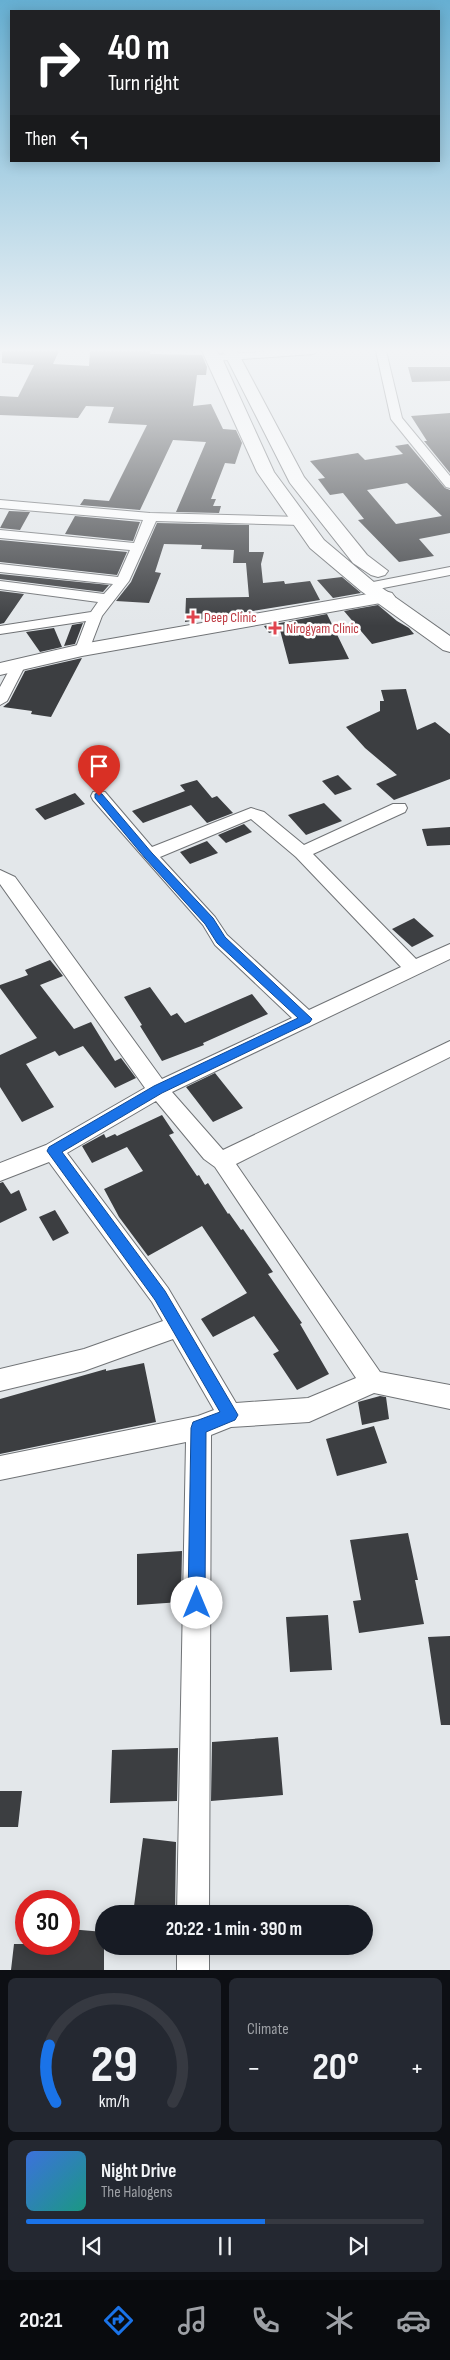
<!DOCTYPE html>
<html lang="en">
<head>
<meta charset="utf-8">
<style>
	:root { --surface:#171b24; --page:#242831; --text:#f1f3f6; --muted:#9ea1a6; --line:#363941; --accent:#1a73e8 }
	body { margin:0; font-family:"Sofia Sans Condensed",sans-serif; background:var(--page); color:var(--text); height:100vh; display:flex; flex-direction:column; font-size:19px; white-space:nowrap }
	* { box-sizing:border-box; margin:0 }
	p { font-size:16px; color:var(--muted) }
	.icon { flex:none; width:28px; height:28px; fill:none; stroke:currentColor; stroke-width:2; stroke-linecap:round; stroke-linejoin:round }
	.map { position:relative; height:1970px; overflow:hidden }
	.details { display:flex; flex-direction:column; gap:8px; padding:8px; background:#0d0f14; flex:1 }
	.details>* { flex:none }
	.top-card { position:absolute; left:10px; top:10px; width:430px; height:152px; border-radius:0px; box-shadow:0 2px 12px #0003; background:#202124; color:#fff; overflow:hidden }
	.speed { position:absolute; left:15px; top:1890px; display:flex; gap:10px; font-size:25px; font-weight:700; text-align:center }
	.speed>* { display:grid; place-content:center; width:65px; height:65px; border-radius:50%; background:var(--surface); box-shadow:0 2px 12px #0003; line-height:1 }
	.speed .limit { border:8px solid #d22; background:#fff; color:#111 }
	.pin { position:absolute; display:grid; place-items:center; width:42px; height:42px; color:#fff; margin:-51px -21px; border-radius:50% 50% 50% 0; rotate:-45deg; box-shadow:0 0 5px #0007 }
	.pin .icon { rotate:45deg }
	.me { position:absolute; width:55px; margin:-28px; rotate:0deg; stroke-linejoin:round; filter:drop-shadow(0 0 4px #0008) }
	.turn { display:flex; align-items:center; gap:18px; height:105px; padding:0 15px; font-size:22px }
	.turn .icon { width:65px; height:65px; stroke-width:2.5 }
	.turn b { display:block; font-size:35px; line-height:42px }
	.then { display:flex; align-items:center; height:48px; padding:0 15px; background:#0003; gap:10px; font-size:19px }
	.big { font-size:38px; font-weight:700; line-height:1.1 }
	.details .tile { flex:1; display:flex; flex-direction:column; justify-content:center; gap:8px; min-width:0; padding:0 18px; border-radius:8px; background:var(--page) }
	.details .dial { align-items:center; gap:0 }
	.dial svg { height:130px; overflow:visible; fill:none; stroke:var(--line); stroke-width:7; stroke-linecap:round; text-anchor:middle }
	.dial text { fill:var(--text); stroke:none }
	.song { display:flex; align-items:center; gap:15px }
	.cover { width:60px; height:60px; border-radius:8px; background:linear-gradient(135deg,hsl(220 70% 55%),hsl(170 70% 35%)) }
	.played { height:5px; border-radius:2px; background:linear-gradient(90deg,var(--accent) 60%,var(--line) 60%) }
	.keys { display:flex; justify-content:space-around; direction:ltr }
	.heat { display:flex; justify-content:space-between; align-items:center; font-size:28px; direction:ltr }
	.details .tiles { flex:1; display:grid; gap:8px; grid-template-columns:1fr 1fr }
	.tile:last-child { grid-column:span 2 }
	.trip { position:absolute; left:95px; top:1905px; width:278px; height:50px; border-radius:25px; background:var(--surface); box-shadow:0 2px 12px #0003; font-weight:700; line-height:50px; text-align:center }
	.tabs { display:flex; height:80px; justify-content:space-around; align-items:center; background:#090b0e; color:var(--muted) }
	.tabs .icon { width:35px; height:35px }
	.tabs .active { color:var(--accent) }
	.tabs b { font-size:22px; color:var(--text) }
	.map>svg:first-child { display:block }
	.building { fill:#3c3e41; fill-rule:evenodd }
	.lines { fill:none; stroke-linecap:round; stroke-linejoin:round }
	.street-casing { stroke:#707376; stroke-width:2 }
	.secondary-casing { stroke:#707376; stroke-width:2 }
	.primary-casing { stroke:#707376; stroke-width:2 }
	.street { fill:#fff; fill-rule:evenodd }
	.secondary { fill:#fff; fill-rule:evenodd }
	.primary { fill:#fff; fill-rule:evenodd }
	.route { fill:#1a73e8; stroke:#114b97 }
	.health-dot { fill:#e0444e; stroke:#fff; stroke-width:2 }
	.labels { text-anchor:middle; stroke-width:5; stroke-linejoin:round; paint-order:stroke }
	.far-health-label { font-size:14px; fill:#be3a42; stroke:#fff; text-anchor:start }
</style>
</head>
<body>
<div class="map">
<svg width="450" height="1970" viewBox="0 0 450 1970">
	<rect width="100%" height="100%" fill="#e3e7ea"/>
	<path class="building" d="M2 351H59L53 364 89 366 90 351H151L150 354 202 355 207 367 206 375H197L193 406 211 404 223 429 236 430 242 443 235 464 225 463 211 499H216L213 506H221L219 513 176 512 206 442 173 440 140 510 80 505 84 499 109 501 147 425 108 423 114 407 86 406 78 418 0 415V396L18 397 34 365 2 363Z
		M408 367H450V381L412 382Z
		M450 413V473L424 441H427L411 416Z
		M408 444 445 488 450 490V533L419 539 434 556 399 562 358 520 364 519 343 493 330 495 318 479 325 478 310 461 358 453 365 460 403 454 395 446ZM407 483 442 516 396 524 367 490Z
		M9 511 30 512 20 530 0 528Z
		M75 516 140 522 133 541 65 534Z
		M157 523 249 525V552H264L261 564 263 583 284 581 285 584 310 581 320 600 185 622 186 598 249 597 246 563H233L234 550 201 549 202 545 164 544 155 572 161 573 149 603 116 601 131 582Z
		M0 540 127 552 117 575 0 562Z
		M0 574 109 585 103 592 0 579Z
		M342 577 361 593 333 598 317 580Z
		M0 591 24 594 4 623 0 624Z
		M378 605 397 621 409 628 414 634 372 644 344 611Z
		M327 614 349 659 289 664 280 630 269 633 264 626Z
		M83 623 75 644 64 646 72 625Z
		M54 628 62 647 40 652 26 632Z
		M82 658 51 717 31 714 32 711 3 707 9 702 25 671Z
		M406 689 417 730 435 722 450 734V779L394 800 376 784 397 775 365 748 346 727 380 711V701H384L381 690Z
		M338 775 352 789 335 795 322 781Z
		M197 780 212 798 217 796 233 813 207 823 191 805 143 823 132 811 185 791 180 785Z
		M75 793 85 804 45 820 35 809Z
		M324 803 342 821 306 835 288 815Z
		M244 824 252 832 226 843 218 835Z
		M450 827V845L427 846 422 829Z
		M207 841 218 853 190 864 180 852Z
		M414 918 434 936 412 947 392 929Z
		M50 960 63 976 40 985 74 1029 91 1022 115 1061 121 1058 136 1078 115 1088 83 1046 59 1056 55 1051 26 1064 54 1107 22 1122 0 1087V1055L37 1038 0 988V985L28 975 25 970Z
		M150 987 171 1016 177 1013 185 1023 252 994 268 1014 203 1043 204 1045 162 1061 140 1026 142 1025 124 997Z
		M215 1073 243 1108 213 1122 186 1087Z
		M162 1115 174 1133 169 1135 197 1176 199 1175 205 1185 208 1183 228 1214 229 1213 241 1230 243 1229 273 1272 268 1274 302 1323 300 1324 329 1374 297 1390 273 1354 279 1351 254 1316 213 1337 201 1319 247 1293 202 1226 148 1256 119 1217 104 1189 143 1171 127 1147 92 1163 82 1146 104 1134 106 1138 115 1134 117 1136Z
		M3 1182 11 1194 19 1190 27 1210 0 1223V1183Z
		M55 1210 69 1233 53 1241 39 1217Z
		M144 1363 156 1422 0 1454V1399L106 1369V1371Z
		M380 1396 386 1397 389 1419 362 1425 358 1402Z
		M374 1426 387 1463 337 1476 326 1439Z
		M408 1533 418 1580H415L424 1624 359 1633 353 1601 361 1600 350 1540Z
		M182 1551 181 1602 137 1605V1554Z
		M328 1615 332 1670 290 1672 286 1617Z
		M450 1636V1725H441L428 1637Z
		M278 1737 283 1795 211 1801 212 1742Z
		M178 1748 177 1801 110 1803 112 1750Z
		M0 1791H22L18 1827H0Z
		M143 1838 176 1842 175 1914H133Z
		M69 1929 104 1932V1970H11L14 1944H69Z"/>
	<g class="lines">
		<defs>
			<path id="street" d="M274 351H318L313 354 214 361 209 358 214 355Z
				M376 351H386L402 418 450 476V488L446 487 391 419Z
				M0 500 150 513 301 517 307 521 301 525 156 521 129 581 102 616 89 650 82 654 75 650 86 621 0 634V626L91 612 98 602 0 589V581L104 594 113 584 0 572V564L118 577 130 550 0 538V530L134 543 143 520 0 508Z
				M450 567V575L368 591 361 587 368 583Z
				M19 660 26 664 7 701 0 705V687L14 661Z
				M99 791 105 792 152 847 251 808 264 812 304 845 393 804H405L407 808 405 812 313 854 416 959 450 944V959L172 1092 223 1150 450 1041V1057L236 1164 380 1372 450 1385V1409L374 1393 309 1422 231 1427 211 1435 209 1914H177L186 1442 0 1480V1456L198 1416 214 1410 173 1339 84 1371 0 1391V1369L84 1349 163 1321 152 1302 49 1162 0 1181V1163L46 1145 145 1088 0 884V870L15 877 162 1079 292 1018 215 945 203 925 93 800 91 796 93 792ZM251 819 296 857 401 967 309 1010 227 935 215 917 160 857ZM156 1101 204 1159 215 1167 356 1378 308 1398 236 1403 168 1288 67 1153Z
				M177 1946H209V1970H177Z"/>
			<path id="secondary" d="M385 591 392 593 395 597 392 601 82 656 0 675V663L82 644Z"/>
			<path id="primary" d="M202 351H216L222 358 274 472 324 540 375 583 450 636V652L443 650 361 591 310 548 257 472Z
				M223 351H237L304 477 367 555 388 571 385 575 378 577 371 575 353 563 290 483Z"/>
		</defs>
		<use href="#street" class="street-casing"/>
		<use href="#secondary" class="secondary-casing"/>
		<use href="#primary" class="primary-casing"/>
		<use href="#street" class="street"/>
		<use href="#secondary" class="secondary"/>
		<use href="#primary" class="primary"/>
	</g>
	<linearGradient id="sky" x2="0" y2="1"><stop stop-color="#66afd2"/><stop offset="0.56" stop-color="#f2f4f6"/><stop offset="1" stop-color="#f2f4f6" stop-opacity="0"/></linearGradient>
	<rect width="450" height="626" fill="url(#sky)"/>
	<path class="route" d="M99 793 102 794 152 853 213 918 225 937 312 1019 310 1022 162 1093 62 1152 165 1291 238 1415 235 1420 206 1432 205 1603 202 1608 197 1611 191 1608 188 1603 191 1428 193 1422 220 1412 155 1300 47 1151 49 1147 154 1086 298 1018 217 943 205 924 145 858 95 798V794Z"/>
	<g class="health-dot">
		<path d="M190.5 609.5h5v5h5v5h-5v5h-5v-5h-5v-5h5z"/>
		<path d="M272.5 620.5h5v5h5v5h-5v5h-5v-5h-5v-5h5z"/>
	</g>
	<g class="labels">
		<g class="far-health-label">
			<text x="204" y="622">Deep Clinic</text>
			<text x="286" y="633">Nirogyam Clinic</text>
		</g>
	</g>
</svg>
<div class="speed"><div class="limit">30</div></div>
<div class="pin" style="left:99px;top:796px;background:#d93025"><svg class="icon" aria-label="arrive" viewBox="0 0 24 24"><path d="M6 21V4h12l-3 4 3 4H6"/></svg></div>
<svg class="me" style="left:197px;top:1603px" viewBox="-20 -20 40 40"><circle r="19" fill="#fff"/><path d="M0-13L10 11 0 6-10 11z" fill="#1a73e8"/></svg>
<div class="trip">20:22 · 1 min · 390 m</div>
<div class="top-card">
<div class="turn"><svg class="icon" aria-label="right" viewBox="0 0 24 24"><path d="M7 20v-9h11M14 6l5 5-5 5"/></svg><div><b>40 m</b>Turn right</div></div>
<div class="then">Then<svg class="icon" aria-label="left" viewBox="0 0 24 24"><path d="M17 20v-9H6M10 6l-5 5 5 5"/></svg></div>
</div>
</div>
<section class="details">
<div class="tiles">
<div class="tile dial"><svg viewBox="0 0 100 80">
<path d="M14 69A42 42 0 1 1 86 69"/>
<path d="M14 69A42 42 0 0 1 10 34" stroke="#1a73e8"/>
<text x="50" y="56" font-size="32" font-weight="700">29</text>
<text x="50" y="72" font-size="11">km/h</text>
</svg></div>
<div class="tile"><p>Climate</p>
<div class="heat"><a>−</a><b class="big">20°</b><a>+</a></div>
</div>
<div class="tile">
<div class="song"><i class="cover"></i><div><b>Night Drive</b><p>The Halogens</p></div></div>
<div class="played"></div>
<div class="keys"><svg class="icon" aria-label="previous" viewBox="0 0 24 24"><path d="M18 5L8 12l10 7zM5 5v14"/></svg><svg class="icon" aria-label="pause" viewBox="0 0 24 24"><path d="M8 5v14M16 5v14"/></svg><svg class="icon" aria-label="next" viewBox="0 0 24 24"><path d="M6 5l10 7-10 7zM19 5v14"/></svg></div>
</div>
</div>
</section>
<nav class="tabs">
<b>20:21</b>
<svg class="icon active" aria-label="directions" viewBox="0 0 24 24"><path d="M12 3l9 9-9 9-9-9zM9 14v-3h6M13 9l2 2-2 2"/></svg>
<svg class="icon" aria-label="music" viewBox="0 0 24 24"><path d="M9 18V5l10-2v13"/><circle cx="6" cy="18" r="3"/><circle cx="16" cy="16" r="3"/></svg>
<svg class="icon" aria-label="phone" viewBox="0 0 24 24"><path d="M5 4h4l2 5-3 2q2 4 5 5l2-3 5 2v4C11 20 4 13 5 4z"/></svg>
<svg class="icon" aria-label="climate" viewBox="0 0 24 24"><path d="M12 3v18M4 7l16 10M4 17L20 7"/></svg>
<svg class="icon" aria-label="car" viewBox="0 0 24 24"><path d="M5 17H2v-5l4-1 3-4h7l3 4 3 1v5h-3M9 17h6M6 11h13"/><circle cx="7" cy="17" r="2"/><circle cx="17" cy="17" r="2"/></svg>
</nav>
</body>
</html>
